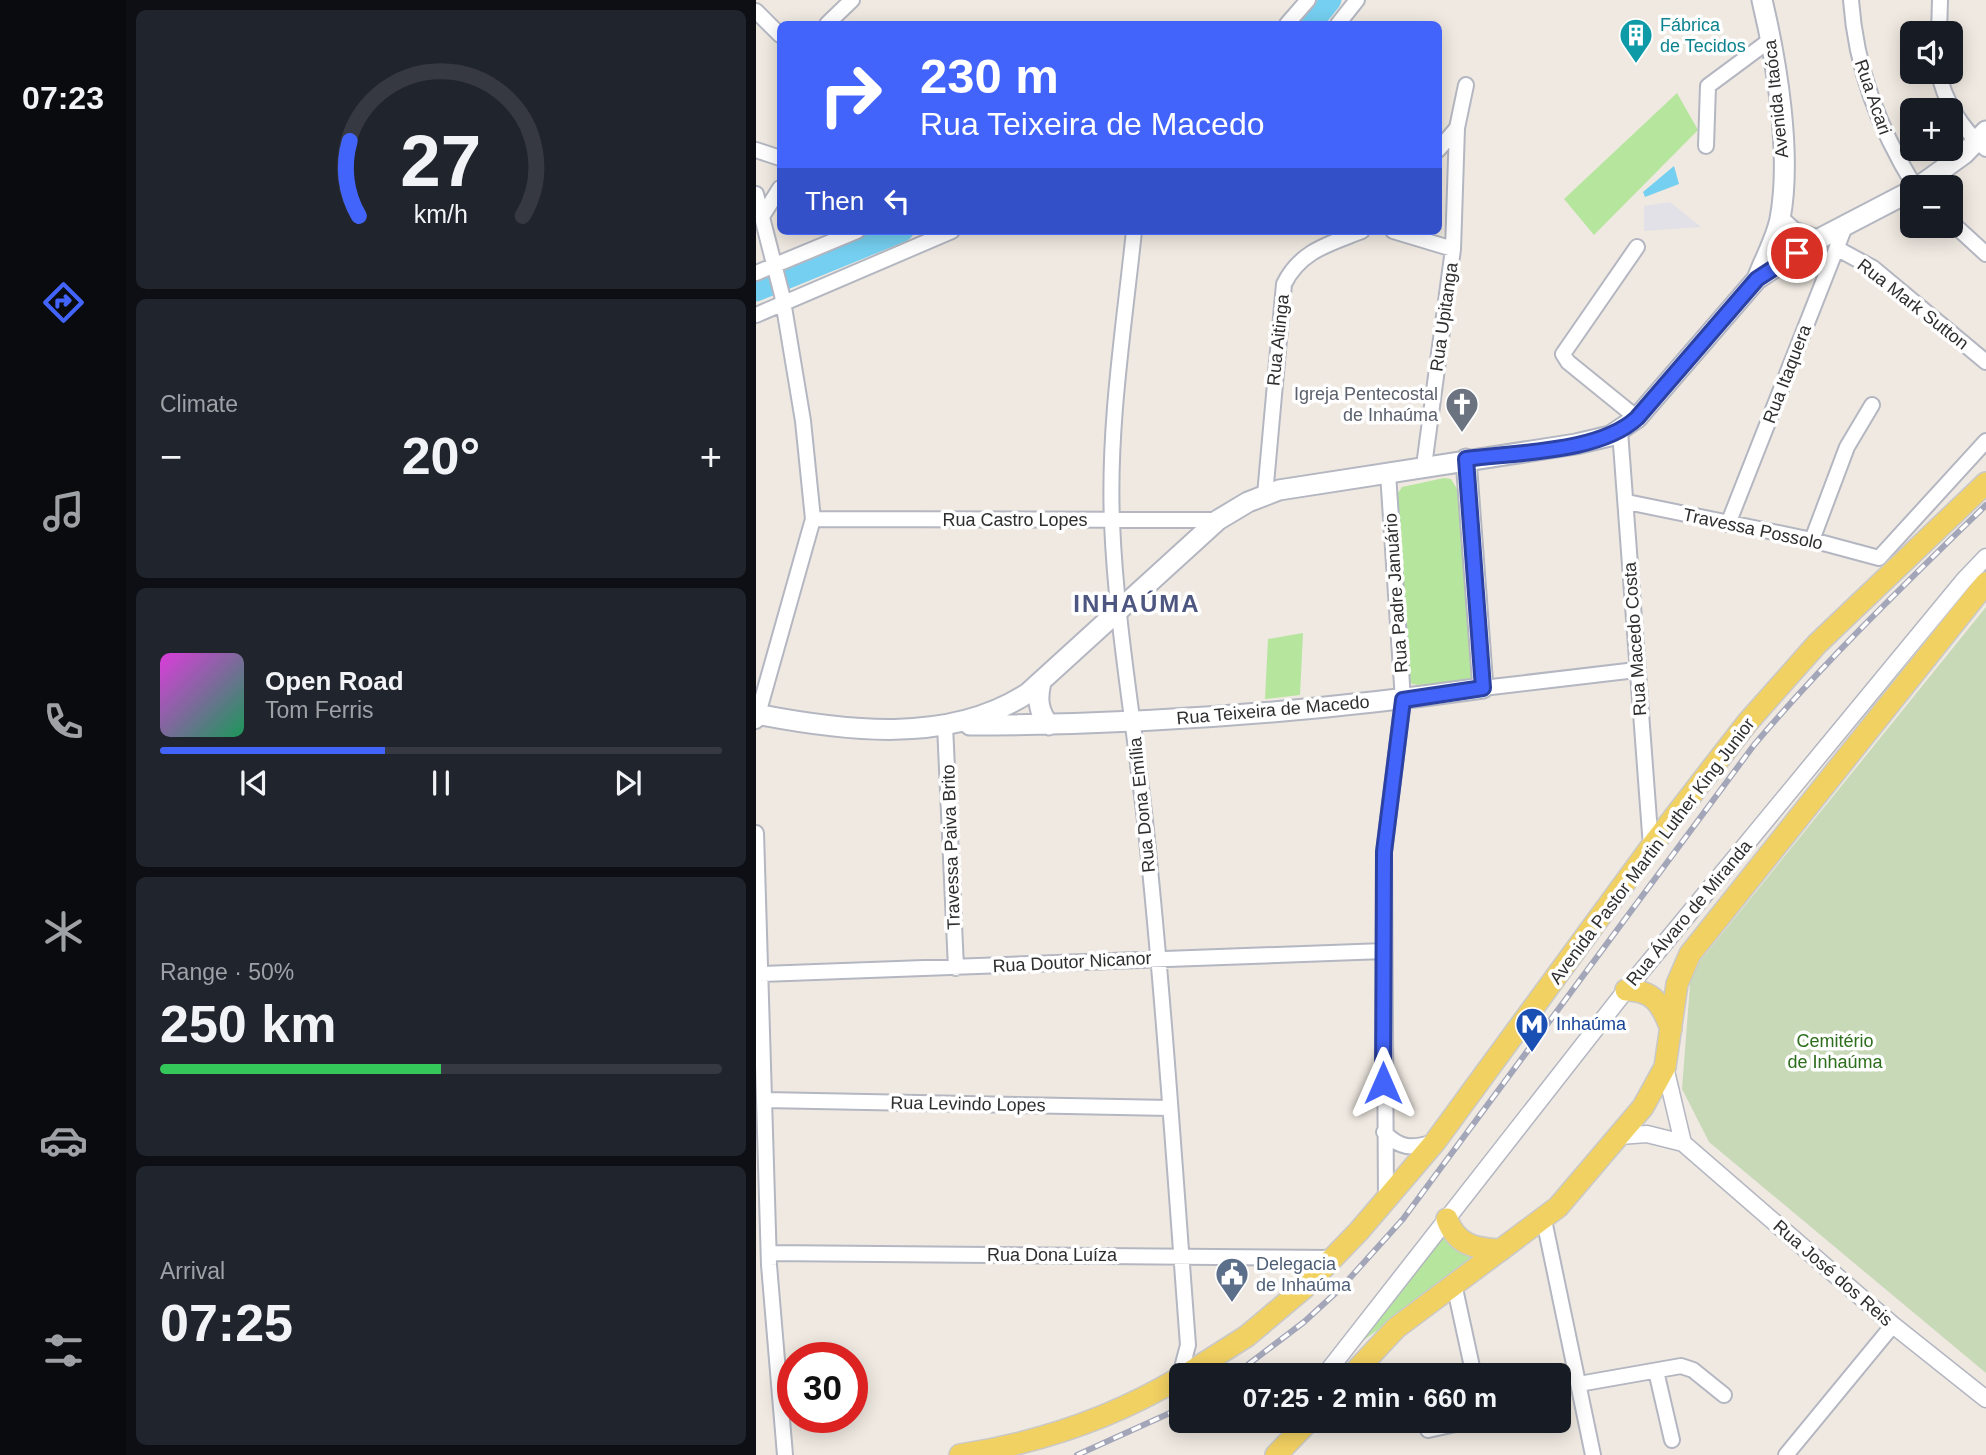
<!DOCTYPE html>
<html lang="en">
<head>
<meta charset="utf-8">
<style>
	:root { --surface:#171b24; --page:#20242c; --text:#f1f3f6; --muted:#9ea1a6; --line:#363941; --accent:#4264fb }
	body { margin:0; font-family:Helvetica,sans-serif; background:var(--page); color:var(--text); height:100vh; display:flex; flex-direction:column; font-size:26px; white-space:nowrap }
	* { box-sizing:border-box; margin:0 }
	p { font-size:23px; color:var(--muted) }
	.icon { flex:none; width:38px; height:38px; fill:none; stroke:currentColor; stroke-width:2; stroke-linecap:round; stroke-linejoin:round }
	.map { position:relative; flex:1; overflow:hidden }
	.side { display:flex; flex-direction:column; gap:10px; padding:10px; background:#0d0f14; width:630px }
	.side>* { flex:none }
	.guide { position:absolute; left:21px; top:21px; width:665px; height:214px; border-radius:10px; box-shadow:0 4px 18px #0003; background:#4264fb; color:#fff; overflow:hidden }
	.controls { position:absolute; left:1144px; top:21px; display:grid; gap:14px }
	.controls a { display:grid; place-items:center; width:63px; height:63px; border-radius:10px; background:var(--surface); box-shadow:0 4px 18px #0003; font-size:35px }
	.speed { position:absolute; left:21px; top:1342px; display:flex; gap:14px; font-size:35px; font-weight:700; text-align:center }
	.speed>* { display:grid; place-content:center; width:91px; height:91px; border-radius:50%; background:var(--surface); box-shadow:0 4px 18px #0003; line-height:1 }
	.speed .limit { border:10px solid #d22; background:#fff; color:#111 }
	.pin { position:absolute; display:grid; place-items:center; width:60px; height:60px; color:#fff; margin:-30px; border:4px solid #fff; border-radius:50%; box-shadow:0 2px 7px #0007 }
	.me { position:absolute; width:77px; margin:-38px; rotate:0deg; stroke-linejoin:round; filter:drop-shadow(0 0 5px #0008) }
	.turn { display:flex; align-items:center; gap:24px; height:147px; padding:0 28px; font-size:32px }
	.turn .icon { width:91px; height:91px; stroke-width:2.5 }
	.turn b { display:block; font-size:49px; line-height:60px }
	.then { display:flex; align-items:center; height:66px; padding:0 28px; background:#0003; gap:14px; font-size:26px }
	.big { font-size:52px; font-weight:700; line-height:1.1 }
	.side .tile { flex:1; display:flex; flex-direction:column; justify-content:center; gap:10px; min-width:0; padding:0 24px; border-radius:10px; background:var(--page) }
	.side .dial { align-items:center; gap:0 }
	.dial svg { height:182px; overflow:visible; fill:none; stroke:var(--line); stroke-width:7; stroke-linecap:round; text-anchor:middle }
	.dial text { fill:var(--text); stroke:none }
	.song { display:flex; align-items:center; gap:21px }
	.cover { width:84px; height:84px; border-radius:10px; background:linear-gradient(135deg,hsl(300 70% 55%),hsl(150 70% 35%)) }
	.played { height:7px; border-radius:4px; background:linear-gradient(90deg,var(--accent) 40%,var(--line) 40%) }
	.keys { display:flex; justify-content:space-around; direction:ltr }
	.heat { display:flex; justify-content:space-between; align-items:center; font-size:38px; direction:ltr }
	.charge { height:10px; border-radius:5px; background:linear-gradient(90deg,#34c759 50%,var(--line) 0) }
	.trip { position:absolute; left:413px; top:1363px; width:402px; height:70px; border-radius:10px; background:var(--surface); box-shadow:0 4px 18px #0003; font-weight:700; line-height:70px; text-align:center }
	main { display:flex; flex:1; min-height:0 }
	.dock { display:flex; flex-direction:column; width:126px; justify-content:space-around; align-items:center; background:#090b0e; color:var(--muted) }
	.dock .icon { width:49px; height:49px }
	.dock .active { color:var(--accent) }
	.dock b { font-size:32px; color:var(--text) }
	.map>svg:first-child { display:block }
	.industrial { fill:#e3e1e8 }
	.green { fill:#b6e59e }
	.cemetery { fill:#c8d9b8 }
	.water { fill:#75cff0 }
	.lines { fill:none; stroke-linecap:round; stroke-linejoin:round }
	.river { stroke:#75cff0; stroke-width:21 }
	.minor-casing { stroke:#b4b7c1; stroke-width:18 }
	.tertiary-casing { stroke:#b4b7c1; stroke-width:19 }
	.secondary-casing { stroke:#b4b7c1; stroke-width:23 }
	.primary-casing { stroke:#c9c9c9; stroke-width:24 }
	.minor { stroke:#fff; stroke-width:14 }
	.tertiary { stroke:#fff; stroke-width:16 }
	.secondary { stroke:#fff; stroke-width:19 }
	.primary { stroke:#f2d163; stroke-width:21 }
	.rail-casing { stroke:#a3a6b8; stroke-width:6 }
	.rail { stroke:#fff; stroke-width:3.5; stroke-dasharray:10; stroke-linecap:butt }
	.route-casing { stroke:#2b41a3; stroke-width:18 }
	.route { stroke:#4264fb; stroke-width:12 }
	.labels { text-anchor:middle; stroke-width:7; stroke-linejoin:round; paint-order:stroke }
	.culture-label { font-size:18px; fill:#0d838f; stroke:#fff; text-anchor:start }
	.street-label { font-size:18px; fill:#2e2e2e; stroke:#fff }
	.worship-label { font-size:18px; fill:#5b616d; stroke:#fff; text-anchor:end }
	.transit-label { font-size:18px; fill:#164399; stroke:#fff; text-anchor:start }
	.park-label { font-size:18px; fill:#2c6e1b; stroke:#fff }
	.service-label { font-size:18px; fill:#4e5e75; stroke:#fff; text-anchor:start }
	.district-label { font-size:24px; font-weight:bold; letter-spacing:2px; fill:#4d5680; stroke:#fff }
</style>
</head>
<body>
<main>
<nav class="dock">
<b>07:23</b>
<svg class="icon active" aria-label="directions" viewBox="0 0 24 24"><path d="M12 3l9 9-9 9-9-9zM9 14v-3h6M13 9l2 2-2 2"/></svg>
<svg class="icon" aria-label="music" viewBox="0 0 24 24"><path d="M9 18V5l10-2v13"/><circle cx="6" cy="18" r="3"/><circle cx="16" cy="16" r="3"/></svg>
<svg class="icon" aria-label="phone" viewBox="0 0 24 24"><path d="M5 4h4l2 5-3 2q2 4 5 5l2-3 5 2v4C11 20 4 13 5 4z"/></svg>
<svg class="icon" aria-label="climate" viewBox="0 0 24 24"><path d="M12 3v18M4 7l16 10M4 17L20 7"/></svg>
<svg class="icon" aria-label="car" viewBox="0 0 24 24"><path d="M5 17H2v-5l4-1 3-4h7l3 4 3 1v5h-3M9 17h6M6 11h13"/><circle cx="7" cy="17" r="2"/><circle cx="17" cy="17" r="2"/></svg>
<svg class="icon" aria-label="filters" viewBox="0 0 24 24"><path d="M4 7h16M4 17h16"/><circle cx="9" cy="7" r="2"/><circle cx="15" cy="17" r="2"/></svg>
</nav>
<section class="side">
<div class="tile dial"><svg viewBox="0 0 100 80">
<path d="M14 69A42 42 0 1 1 86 69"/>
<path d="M14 69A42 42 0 0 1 10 36" stroke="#4264fb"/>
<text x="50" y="56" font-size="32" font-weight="700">27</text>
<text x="50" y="72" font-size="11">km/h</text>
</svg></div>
<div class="tile"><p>Climate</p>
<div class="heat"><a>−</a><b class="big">20°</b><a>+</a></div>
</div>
<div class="tile">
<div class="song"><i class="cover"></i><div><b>Open Road</b><p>Tom Ferris</p></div></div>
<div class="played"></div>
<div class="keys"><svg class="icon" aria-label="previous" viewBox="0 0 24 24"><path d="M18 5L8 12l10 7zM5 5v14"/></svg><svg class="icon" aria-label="pause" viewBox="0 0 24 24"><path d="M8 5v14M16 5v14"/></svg><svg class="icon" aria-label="next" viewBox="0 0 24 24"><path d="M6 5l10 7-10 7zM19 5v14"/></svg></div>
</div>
<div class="tile"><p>Range · 50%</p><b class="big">250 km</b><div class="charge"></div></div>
<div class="tile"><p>Arrival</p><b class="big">07:25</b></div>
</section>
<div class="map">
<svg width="1230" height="1455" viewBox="0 0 1230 1455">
	<rect width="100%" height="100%" fill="#efe9e1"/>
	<path class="industrial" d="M914 202 945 227 888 231V206Z"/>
	<path class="green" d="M921 93 942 130 838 235 808 199Z
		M688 478 695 479 701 489 719 673 713 681 663 685 656 684 652 679 640 496 646 487Z
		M547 633 544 695 509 699 512 639Z
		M688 1233 723 1257 598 1347Z"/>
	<path class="cemetery" d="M1230 607V1373L953 1142 926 1089 935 972Z"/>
	<path class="water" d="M918 166 923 184 889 197 887 192Z"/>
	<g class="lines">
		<path class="river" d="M556 24 575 0
			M0 291 147 231"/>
		<defs>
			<path id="minor" d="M1095 0C1100 70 1123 128 1159 187
				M0 11 24 35
				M71 24 96 0
				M531 24 552 0
				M582 24 601 0
				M1183 33 1184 0
				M1183 72C1187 100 1208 132 1230 149
				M950 146 952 86 1014 40
				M0 150 24 158
				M682 150 701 128
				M0 194 26 295 47 421 57 519 0 721
				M7 215 24 188
				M1195 222 1230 254
				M378 231C368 327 352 426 356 522 360 625 379 727 390 830 408 1001 419 1174 432 1345L423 1379
				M637 231 697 249
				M1082 249 1117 268 1230 362
				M0 273 101 231
				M0 315 196 231
				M881 418 812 362 807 354 881 247
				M864 431 895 847
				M668 466 697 249 701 128 710 85
				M509 495 528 284C544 251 573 244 606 231
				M871 502 1056 540 1123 558 1230 441
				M57 519 462 520
				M972 524 1090 224
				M1056 540 1091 447 1116 405
				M727 688 880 670
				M189 725 200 968
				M0 833 13 1265 29 1455
				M4 974 628 951
				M9 1100 414 1108
				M628 1132C644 1149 656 1149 678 1142
				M630 1201 628 852 647 700 632 473
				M788 1220 837 1455
				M13 1253 578 1258
				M698 1284 718 1376
				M900 1371 916 1440
				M823 1384 925 1366 937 1370 968 1395
				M672 1430 713 1421
				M1030 1455 1137 1325"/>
			<path id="tertiary" d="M909 1067 927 1143
				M863 1136 891 1134 927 1143 1137 1325 1230 1399
				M568 1376 870 990 1208 580 1230 557"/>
			<path id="secondary" d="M1162 187 1208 154 1230 131
				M1024 220 1037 232 1061 240
				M1001 279C1008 260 1020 239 1024 219 1036 155 1021 63 1006 0
				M285 682C281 699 282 711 293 725
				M0 714C87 731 193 745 272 693L462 520 492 502 523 490 820 444 854 436 881 418 1001 279 1061 240 1157 190
				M214 725C385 725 558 712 727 688L710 459"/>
			<path id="primary" d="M870 990C898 990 906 1005 915 1029
				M691 1219C700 1245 720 1249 745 1250
				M428 1376 491 1336 548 1288 603 1231 679 1142 895 847 991 723 1061 644 1230 483
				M595 1376 640 1328 802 1207 887 1107 909 1067 921 984 934 954 1230 583
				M204 1455C282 1443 357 1418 425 1377
				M520 1455 553 1421"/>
		</defs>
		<use href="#minor" class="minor-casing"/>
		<use href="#tertiary" class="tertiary-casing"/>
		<use href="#secondary" class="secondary-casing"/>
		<use href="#primary" class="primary-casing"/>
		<use href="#minor" class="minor"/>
		<use href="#tertiary" class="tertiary"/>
		<use href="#secondary" class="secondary"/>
		<use href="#primary" class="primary"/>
		<defs>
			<path id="rail" d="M477 1376 548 1322 584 1289 647 1219 998 745C1070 660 1150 583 1230 505
				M321 1455 425 1408"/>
		</defs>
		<use href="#rail" class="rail-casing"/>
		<use href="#rail" class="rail"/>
	</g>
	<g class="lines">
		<defs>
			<path id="route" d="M627 1083 628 852 647 700 727 688 710 459C760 452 843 453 881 418L1001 279 1041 253"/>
		</defs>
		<use href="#route" class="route-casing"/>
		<use href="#route" class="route"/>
	</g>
	<defs>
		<symbol id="building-pin" viewBox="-11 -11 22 30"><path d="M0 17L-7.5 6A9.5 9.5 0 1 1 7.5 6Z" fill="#0f9aa8" stroke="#fff"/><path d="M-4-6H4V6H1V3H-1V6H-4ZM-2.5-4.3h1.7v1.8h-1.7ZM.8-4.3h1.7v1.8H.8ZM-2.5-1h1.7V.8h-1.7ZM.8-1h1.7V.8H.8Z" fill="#fff"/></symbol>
		<symbol id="church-pin" viewBox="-11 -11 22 30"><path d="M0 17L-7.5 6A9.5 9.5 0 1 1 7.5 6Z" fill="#6b7280" stroke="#fff"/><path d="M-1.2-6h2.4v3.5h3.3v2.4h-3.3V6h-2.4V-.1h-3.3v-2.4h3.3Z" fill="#fff"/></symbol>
		<symbol id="metro-pin" viewBox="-11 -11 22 30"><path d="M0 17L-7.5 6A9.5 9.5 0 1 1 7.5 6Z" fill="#1a4fb4" stroke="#fff"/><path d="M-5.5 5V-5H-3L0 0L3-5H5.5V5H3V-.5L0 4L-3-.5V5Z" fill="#fff"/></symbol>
		<symbol id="civic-pin" viewBox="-11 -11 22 30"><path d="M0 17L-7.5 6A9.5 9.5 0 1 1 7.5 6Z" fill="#5c6f8a" stroke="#fff"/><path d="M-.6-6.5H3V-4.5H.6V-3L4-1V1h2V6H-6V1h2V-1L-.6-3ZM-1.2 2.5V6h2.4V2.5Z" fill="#fff"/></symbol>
	</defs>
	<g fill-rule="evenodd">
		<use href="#building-pin" x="861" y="16" width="38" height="52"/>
		<use href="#church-pin" x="687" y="385" width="38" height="52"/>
		<use href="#metro-pin" x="757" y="1005" width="38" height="52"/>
		<use href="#civic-pin" x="457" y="1255" width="38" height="52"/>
	</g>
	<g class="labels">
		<g class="culture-label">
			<text x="904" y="31">Fábrica<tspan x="904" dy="21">de Tecidos</tspan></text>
		</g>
		<g class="street-label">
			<text transform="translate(1117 97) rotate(71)" y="6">Rua Acari</text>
			<text transform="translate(1020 99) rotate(-96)" y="6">Avenida Itaóca</text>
			<text transform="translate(1157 304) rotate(38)" y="6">Rua Mark Sutton</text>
			<text transform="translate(688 317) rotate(-82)" y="6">Rua Upitanga</text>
			<text transform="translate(522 340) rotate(-84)" y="6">Rua Aitinga</text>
			<text transform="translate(1031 374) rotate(-69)" y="6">Rua Itaquera</text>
			<text x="259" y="526">Rua Castro Lopes</text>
			<text transform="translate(997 529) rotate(12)" y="6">Travessa Possolo</text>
			<text transform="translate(640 593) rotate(-94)" y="6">Rua Padre Januário</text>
			<text transform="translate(879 639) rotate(-94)" y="6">Rua Macedo Costa</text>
			<text transform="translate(517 710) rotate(-5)" y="6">Rua Teixeira de Macedo</text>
			<text transform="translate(386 805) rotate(-96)" y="6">Rua Dona Emília</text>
			<text transform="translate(195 847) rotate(-92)" y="6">Travessa Paiva Brito</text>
			<text transform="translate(896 851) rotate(-53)" y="6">Avenida Pastor Martin Luther King Junior</text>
			<text transform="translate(933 913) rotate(-50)" y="6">Rua Álvaro de Miranda</text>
			<text transform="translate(316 962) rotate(-3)" y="6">Rua Doutor Nicanor</text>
			<text transform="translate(212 1104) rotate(1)" y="6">Rua Levindo Lopes</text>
			<text x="296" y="1261">Rua Dona Luíza</text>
			<text transform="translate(1077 1273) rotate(41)" y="6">Rua José dos Reis</text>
		</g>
		<g class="worship-label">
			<text x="682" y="400">Igreja Pentecostal<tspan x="682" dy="21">de Inhaúma</tspan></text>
		</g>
		<g class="transit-label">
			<text x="800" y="1030">Inhaúma</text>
		</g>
		<g class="park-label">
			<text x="1079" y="1047">Cemitério<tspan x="1079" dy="21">de Inhaúma</tspan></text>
		</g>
		<g class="service-label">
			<text x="500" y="1270">Delegacia<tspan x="500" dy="21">de Inhaúma</tspan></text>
		</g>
		<g class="district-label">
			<text x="381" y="612">INHAÚMA</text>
		</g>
	</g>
</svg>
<div class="controls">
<a><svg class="icon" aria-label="sound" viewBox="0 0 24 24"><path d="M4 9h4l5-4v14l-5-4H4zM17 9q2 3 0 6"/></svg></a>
<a>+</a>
<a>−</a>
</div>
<div class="speed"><div class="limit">30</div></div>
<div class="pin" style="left:1041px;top:253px;background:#d93025"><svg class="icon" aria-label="arrive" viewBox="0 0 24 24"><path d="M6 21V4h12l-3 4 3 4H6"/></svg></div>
<svg class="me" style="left:627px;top:1083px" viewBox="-20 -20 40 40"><path d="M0-17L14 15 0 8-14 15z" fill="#4264fb" stroke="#fff" stroke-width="4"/></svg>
<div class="trip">07:25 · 2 min · 660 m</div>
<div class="guide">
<div class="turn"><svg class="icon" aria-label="right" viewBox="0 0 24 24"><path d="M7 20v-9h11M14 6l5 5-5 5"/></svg><div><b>230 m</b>Rua Teixeira de Macedo</div></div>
<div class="then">Then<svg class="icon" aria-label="left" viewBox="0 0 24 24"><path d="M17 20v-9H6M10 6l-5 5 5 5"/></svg></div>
</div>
</div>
</main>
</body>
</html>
